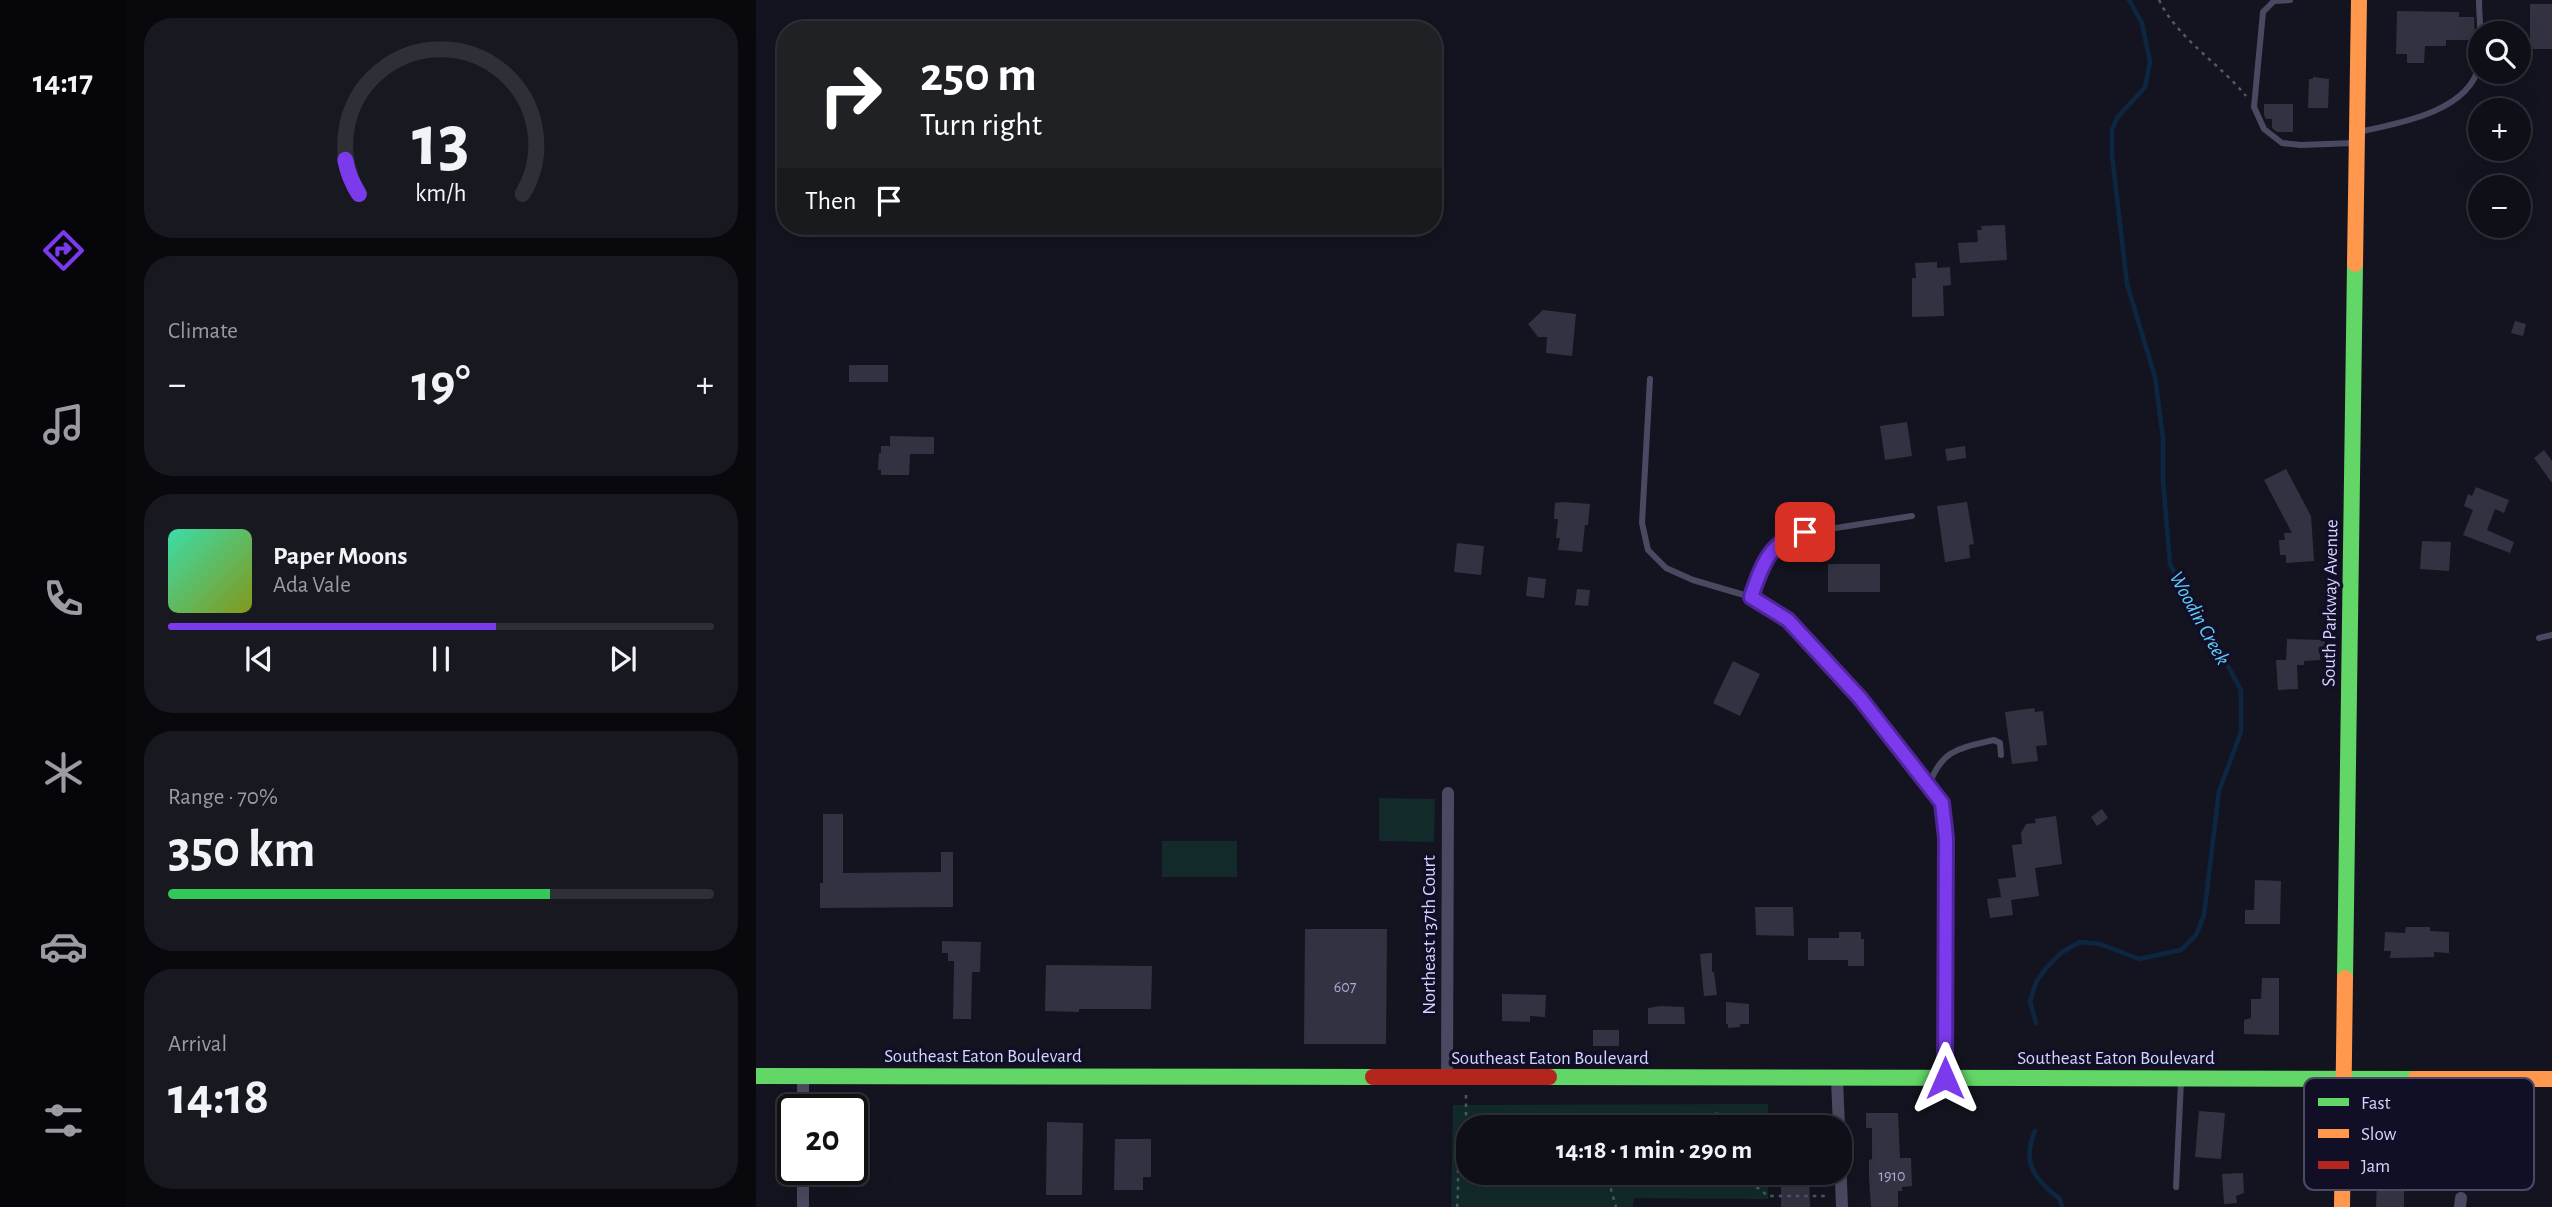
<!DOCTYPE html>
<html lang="en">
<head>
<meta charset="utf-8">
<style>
	:root { --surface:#0f0f18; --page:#181821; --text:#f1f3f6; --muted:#9b9ca2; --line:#2f2f37; --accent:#7c3aed }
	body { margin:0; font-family:"Alegreya Sans",sans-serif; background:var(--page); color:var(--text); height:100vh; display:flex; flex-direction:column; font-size:26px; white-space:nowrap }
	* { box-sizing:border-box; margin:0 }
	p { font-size:23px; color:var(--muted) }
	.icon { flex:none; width:38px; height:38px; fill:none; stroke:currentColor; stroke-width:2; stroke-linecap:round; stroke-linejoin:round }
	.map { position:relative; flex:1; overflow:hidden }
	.details { display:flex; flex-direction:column; gap:18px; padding:18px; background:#08080d; width:630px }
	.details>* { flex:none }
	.banner { position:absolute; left:21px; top:21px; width:665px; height:214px; border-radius:28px; box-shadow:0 7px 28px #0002,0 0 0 2px var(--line); background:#202124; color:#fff; overflow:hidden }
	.controls { position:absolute; left:1712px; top:21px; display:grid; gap:14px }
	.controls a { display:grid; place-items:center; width:63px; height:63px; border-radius:50%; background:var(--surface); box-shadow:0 7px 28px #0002,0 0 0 2px var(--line); font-size:35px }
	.speed { position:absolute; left:21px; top:1094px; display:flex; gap:14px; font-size:35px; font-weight:700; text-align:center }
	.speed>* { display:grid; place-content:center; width:91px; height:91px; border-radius:50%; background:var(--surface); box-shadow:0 7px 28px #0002,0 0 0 2px var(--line); line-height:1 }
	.speed .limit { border:4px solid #111; border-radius:10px; background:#fff; color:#111 }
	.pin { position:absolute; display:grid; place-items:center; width:60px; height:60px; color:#fff; margin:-30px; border-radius:14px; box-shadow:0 4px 10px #0006 }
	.me { position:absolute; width:77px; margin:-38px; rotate:0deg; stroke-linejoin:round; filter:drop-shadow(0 0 5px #0008) }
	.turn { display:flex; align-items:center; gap:24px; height:147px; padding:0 28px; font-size:32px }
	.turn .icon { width:91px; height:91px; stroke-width:2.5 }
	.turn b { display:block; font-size:49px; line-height:60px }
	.then { display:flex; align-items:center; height:66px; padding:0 28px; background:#0003; gap:14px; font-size:26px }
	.big { font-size:52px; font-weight:700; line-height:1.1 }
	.details .widget { flex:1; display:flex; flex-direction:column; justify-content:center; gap:10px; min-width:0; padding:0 24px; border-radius:28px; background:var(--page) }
	.details .dial { align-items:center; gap:0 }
	.dial svg { height:182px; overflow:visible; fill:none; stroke:var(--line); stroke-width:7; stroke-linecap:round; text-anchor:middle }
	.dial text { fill:var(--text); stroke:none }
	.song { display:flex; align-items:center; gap:21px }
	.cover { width:84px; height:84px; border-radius:10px; background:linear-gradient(135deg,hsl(160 70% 55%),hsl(70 70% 35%)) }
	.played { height:7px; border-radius:4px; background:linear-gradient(90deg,var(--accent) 60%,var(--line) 60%) }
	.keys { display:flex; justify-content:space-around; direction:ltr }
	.heat { display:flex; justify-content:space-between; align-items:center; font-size:38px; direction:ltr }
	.charge { height:10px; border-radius:5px; background:linear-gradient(90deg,#34c759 70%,var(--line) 0) }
	.trip { position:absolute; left:700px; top:1115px; width:396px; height:70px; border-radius:28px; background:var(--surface); box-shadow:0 7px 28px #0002,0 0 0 2px var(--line); font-weight:700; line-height:70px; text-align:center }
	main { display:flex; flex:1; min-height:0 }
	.menu { display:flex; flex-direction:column; width:126px; justify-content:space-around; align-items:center; background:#06060a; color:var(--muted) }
	.menu .icon { width:49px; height:49px }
	.menu .on { color:var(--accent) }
	.menu b { font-size:32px; color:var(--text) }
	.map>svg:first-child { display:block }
	.green { fill:#122b2a }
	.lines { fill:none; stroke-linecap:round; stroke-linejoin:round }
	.stream { stroke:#0d2743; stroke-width:4.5 }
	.building { fill:#323242 }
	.path { stroke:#4a5b65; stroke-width:2.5; stroke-dasharray:3.5 5; stroke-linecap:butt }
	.lane { stroke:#494a61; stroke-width:6 }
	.street { stroke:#494a61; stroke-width:12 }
	.fast { stroke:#63d668; stroke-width:16 }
	.slow { stroke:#ff974d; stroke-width:16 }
	.jam { stroke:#b3261e; stroke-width:16 }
	.route-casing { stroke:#51269a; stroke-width:18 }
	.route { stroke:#7c3aed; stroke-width:12 }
	.labels { text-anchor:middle; stroke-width:7; stroke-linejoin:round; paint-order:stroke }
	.number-label { font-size:16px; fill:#abacd0 }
	.street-label { font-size:19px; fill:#d3d4ff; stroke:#100f25 }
	.water-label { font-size:21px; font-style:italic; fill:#62cafe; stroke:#100f25 }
	.key { fill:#100f25; stroke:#4a4a66; stroke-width:2 }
	.key-label { font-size:19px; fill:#d3d4ff }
</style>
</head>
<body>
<main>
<nav class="menu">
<b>14:17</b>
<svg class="icon on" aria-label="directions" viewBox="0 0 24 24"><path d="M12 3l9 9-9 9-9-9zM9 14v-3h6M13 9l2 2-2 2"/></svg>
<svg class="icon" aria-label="music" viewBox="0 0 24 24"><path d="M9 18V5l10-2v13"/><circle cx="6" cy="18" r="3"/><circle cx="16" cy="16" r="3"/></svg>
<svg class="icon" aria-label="phone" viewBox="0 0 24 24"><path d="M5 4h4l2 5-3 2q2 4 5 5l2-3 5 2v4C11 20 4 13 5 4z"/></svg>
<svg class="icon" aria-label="climate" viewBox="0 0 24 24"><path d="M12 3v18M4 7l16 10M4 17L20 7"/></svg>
<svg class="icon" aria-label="car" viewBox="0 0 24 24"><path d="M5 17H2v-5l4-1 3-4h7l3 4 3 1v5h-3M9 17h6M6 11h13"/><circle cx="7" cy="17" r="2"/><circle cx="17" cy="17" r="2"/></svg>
<svg class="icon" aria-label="filters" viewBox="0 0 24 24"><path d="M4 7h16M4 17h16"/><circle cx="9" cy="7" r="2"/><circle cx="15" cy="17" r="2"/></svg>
</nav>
<section class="details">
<div class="widget dial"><svg viewBox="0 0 100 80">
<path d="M14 69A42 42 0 1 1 86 69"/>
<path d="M14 69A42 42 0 0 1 8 54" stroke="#7c3aed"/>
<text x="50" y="56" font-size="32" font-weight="700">13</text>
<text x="50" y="72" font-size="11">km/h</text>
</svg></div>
<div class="widget"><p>Climate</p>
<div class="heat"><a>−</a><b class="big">19°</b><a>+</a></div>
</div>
<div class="widget">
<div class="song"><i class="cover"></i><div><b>Paper Moons</b><p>Ada Vale</p></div></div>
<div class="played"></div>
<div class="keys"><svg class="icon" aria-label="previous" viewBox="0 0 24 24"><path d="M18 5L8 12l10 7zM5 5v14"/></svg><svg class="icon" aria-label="pause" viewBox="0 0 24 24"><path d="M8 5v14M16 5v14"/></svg><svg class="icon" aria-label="next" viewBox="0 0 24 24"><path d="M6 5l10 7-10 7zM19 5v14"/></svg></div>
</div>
<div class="widget"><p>Range · 70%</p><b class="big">350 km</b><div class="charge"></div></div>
<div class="widget"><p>Arrival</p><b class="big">14:18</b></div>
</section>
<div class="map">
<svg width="1796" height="1207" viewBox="0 0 1796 1207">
	<rect width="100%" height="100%" fill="#141420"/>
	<path class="green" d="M623 798 679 799 678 842 623 841Z
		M406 841H481V877H406Z
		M1012 1104V1127H712V1172L1012 1173V1199L878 1198 877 1207H695L697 1105Z"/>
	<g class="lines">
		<path class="stream" d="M1280 1023 1274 1002 1280 982 1291 967 1306 952 1324 942 1344 944 1383 959 1425 950 1440 935 1448 915 1463 791 1485 732V690L1456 637 1432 601 1414 564 1407 480V438L1399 377 1371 284 1356 155V130L1361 118 1389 87 1394 62 1386 23 1373 0
			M1279 1131C1265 1163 1279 1180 1304 1199L1306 1207"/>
	</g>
	<path class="building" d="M1774 4H1796V49H1774Z
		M1641 11 1703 12V17H1718L1719 40H1690V46H1669L1668 63H1651V54H1640Z
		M1557 77 1573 79 1572 108H1552L1553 79H1557Z
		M1508 104H1537V132H1521L1516 128V119H1510L1508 115Z
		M1249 225 1251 260 1204 263 1202 243 1222 242 1221 230H1226L1225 226Z
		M1181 262V268L1194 267 1195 285 1187 286 1188 316 1156 317V278H1160L1159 263Z
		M787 310 820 314 816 356 790 353 791 337H782L772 324Z
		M1759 321 1770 324 1767 336 1755 333Z
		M93 365H132V382H93Z
		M1151 422 1156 456 1129 460 1124 426Z
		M134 436 178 437V454H154L153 475H125V470H122L123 453H125V446H134Z
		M1209 446 1210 458 1191 461 1189 449Z
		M1788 450 1796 461V483L1778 458Z
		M1530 469 1555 516 1558 561 1530 563V555H1524L1523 540H1529L1528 533H1536L1508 480Z
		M1720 487 1753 500 1748 513 1739 509 1731 530 1758 542 1754 553 1707 535 1717 510 1708 506 1712 494 1716 496Z
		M807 502 834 504 832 525H829L826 552 802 550 804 538H800L802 519H798L799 503Z
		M1211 502 1218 544 1213 545 1214 558 1189 562 1181 506Z
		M1666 541 1695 542 1693 571 1664 569Z
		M701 543 728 546 725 575 698 572Z
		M1072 564H1124V592H1072Z
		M772 577 790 579 788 598 770 596Z
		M821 589 834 590 832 606 819 605Z
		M1531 639 1569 640V653H1564V660L1548 661V665H1541L1542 689 1522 690 1520 660H1530Z
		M977 661 1004 674 984 716 957 703Z
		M1278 708 1279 712 1287 711 1291 745 1280 746 1282 761 1256 764 1249 712Z
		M1346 809 1352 818 1341 826 1335 817Z
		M67 814H87V873L185 872V852H197V907L64 908V883H67Z
		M1300 816 1306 864 1279 868 1283 896 1255 900 1257 915 1234 918 1231 899 1245 897 1242 879 1260 877 1256 845 1266 844 1265 833 1270 824 1280 823 1279 819Z
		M1499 880 1525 881 1524 924H1489V910H1498Z
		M999 907H1037L1038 936 1000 935Z
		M1650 927H1674V931L1693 932V953L1678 952V957L1634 958 1635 951H1628L1629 932 1649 933Z
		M549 929H631L630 1044H548Z
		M1083 932H1105V939H1108V966H1092V960H1052V938H1083Z
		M186 941 225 942 224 972H216L215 1019H197L198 961H192V953H186Z
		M956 953V972H958L961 995 948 996 944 954Z
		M290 965 396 966 395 1009H323V1012L289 1011Z
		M1506 978H1523V1035L1488 1034V1020L1495 1018V999H1505Z
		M746 994 790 995 789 1017 774 1016V1022L746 1021Z
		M970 1002 993 1004V1024H984V1027L972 1028V1024H970Z
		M905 1006 928 1007 929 1024H892V1008Z
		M837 1030H863V1046H837Z
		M1443 1111 1469 1113 1465 1159 1439 1157Z
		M1110 1113H1142L1144 1158H1155L1156 1186 1146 1187V1191H1142V1207H1115L1113 1178V1160L1116 1159V1128H1110Z
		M1705 1119 1727 1120 1726 1144 1760 1135 1763 1147 1772 1145 1779 1177 1759 1182 1756 1180 1745 1151 1681 1148 1682 1121 1704 1122Z
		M291 1122 327 1123 326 1195H290Z
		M359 1139H395V1177H387V1190H358Z
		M1025 1172H1053L1054 1207H1025Z
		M1487 1173 1488 1193 1480 1196 1481 1203 1468 1204 1466 1174Z
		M1621 1183H1648V1207H1620Z"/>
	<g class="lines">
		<path class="path" d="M1403 0C1422 39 1463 63 1490 96
			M710 1095V1123L721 1117 734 1115 841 1118 863 1127
			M928 1127C946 1113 971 1106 986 1127
			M850 1172 860 1207
			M993 1172 998 1185 1012 1196H1070
			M701 1207C704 1180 698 1149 710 1123"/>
		<path class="lane" d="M1534 0 1518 1 1507 12 1498 107 1508 129 1526 143 1545 145 1598 143
			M1602 132C1640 124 1714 112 1723 65 1727 47 1723 19 1723 0
			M894 379 886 523 892 550 910 568 937 580 995 597 1032 620 1104 697 1172 782 1186 803 1190 838 1189 1076
			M995 597C1004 571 1011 550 1035 535L1156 516
			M1783 638 1796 635
			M1173 785C1186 749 1204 748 1238 740L1244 743 1245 755
			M1420 1187 1425 1081"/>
		<path class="street" d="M691 1078 692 793
			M1081 1079 1083 1127
			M47 1110V1076
			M1083 1131 1086 1207
			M47 1207V1169
			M1704 1207 1705 1198"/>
		<path class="fast" d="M1589 978 1599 264
			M0 1076 617 1077
			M793 1077 1659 1079"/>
		<path class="slow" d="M1599 264 1603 0
			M1659 1079H1796
			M1586 1207 1589 978"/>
		<path class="jam" d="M617 1077H793"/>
	</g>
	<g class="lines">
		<defs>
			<path id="route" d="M1049 532C1014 540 1006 565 995 597L1032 620 1104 698 1186 803 1190 838 1189 1078"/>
		</defs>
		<use href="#route" class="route-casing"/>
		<use href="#route" class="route"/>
	</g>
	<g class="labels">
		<g class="number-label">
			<text x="589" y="992">607</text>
			<text x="1136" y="1181">1910</text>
		</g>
		<g class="street-label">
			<text transform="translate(1573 603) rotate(-89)" y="7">South Parkway Avenue</text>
			<text transform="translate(672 935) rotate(-90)" y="7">Northeast 137th Court</text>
			<text x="227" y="1062">Southeast Eaton Boulevard</text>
			<text x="794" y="1064">Southeast Eaton Boulevard</text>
			<text x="1360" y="1064">Southeast Eaton Boulevard</text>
		</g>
		<g class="water-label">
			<text transform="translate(1444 618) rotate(61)" y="7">Woodin Creek</text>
		</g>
	</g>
	<rect x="1548" y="1078" width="230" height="112" rx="10" class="key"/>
	<rect x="1562" y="1098" width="31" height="8" fill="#63d668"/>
	<rect x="1562" y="1129" width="31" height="9" fill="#ff974d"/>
	<rect x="1562" y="1161" width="31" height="8" fill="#b3261e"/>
	<g class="key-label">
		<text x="1605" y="1109">Fast</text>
		<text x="1605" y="1140">Slow</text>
		<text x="1605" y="1172">Jam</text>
	</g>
</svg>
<div class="controls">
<a><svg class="icon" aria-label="search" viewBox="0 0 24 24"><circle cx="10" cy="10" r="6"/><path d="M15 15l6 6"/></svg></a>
<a>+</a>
<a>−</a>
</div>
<div class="speed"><div class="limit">20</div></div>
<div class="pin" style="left:1049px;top:532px;background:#d93025"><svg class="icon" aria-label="arrive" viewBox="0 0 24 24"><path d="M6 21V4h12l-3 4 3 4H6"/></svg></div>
<svg class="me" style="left:1189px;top:1078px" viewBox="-20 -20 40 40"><path d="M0-17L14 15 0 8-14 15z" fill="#7c3aed" stroke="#fff" stroke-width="4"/></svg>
<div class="trip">14:18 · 1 min · 290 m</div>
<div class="banner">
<div class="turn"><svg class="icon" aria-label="right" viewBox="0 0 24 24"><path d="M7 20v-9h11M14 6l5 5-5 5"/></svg><div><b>250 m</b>Turn right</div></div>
<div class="then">Then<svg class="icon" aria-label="arrive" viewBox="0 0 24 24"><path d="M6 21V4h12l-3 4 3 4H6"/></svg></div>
</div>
</div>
</main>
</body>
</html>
